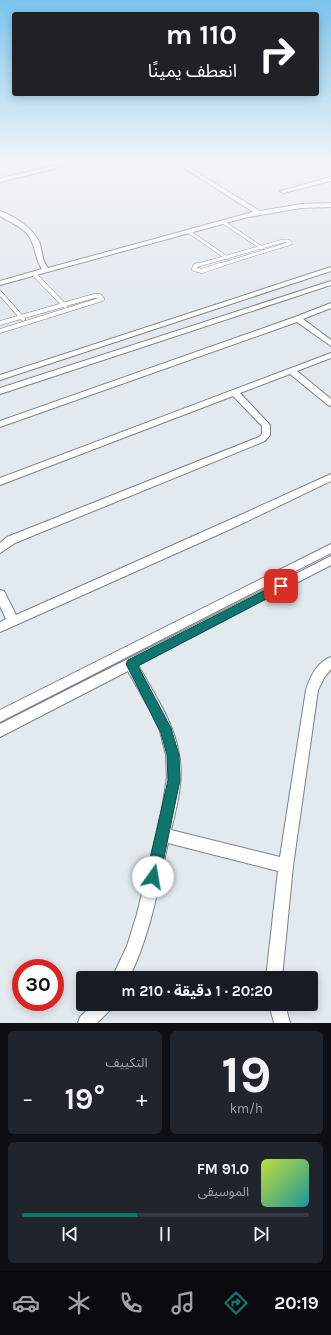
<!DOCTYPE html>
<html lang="ar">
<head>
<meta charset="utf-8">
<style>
	:root { --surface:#171b24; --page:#20242c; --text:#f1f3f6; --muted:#9ea1a6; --line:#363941; --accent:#0f766e }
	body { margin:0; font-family:Karla,"Noto Sans Arabic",sans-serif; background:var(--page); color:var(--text); direction:rtl; height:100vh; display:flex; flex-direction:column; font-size:15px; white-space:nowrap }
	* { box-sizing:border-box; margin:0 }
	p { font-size:13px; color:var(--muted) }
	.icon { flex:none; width:22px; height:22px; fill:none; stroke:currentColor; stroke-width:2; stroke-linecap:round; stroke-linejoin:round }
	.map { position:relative; height:1023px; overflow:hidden; direction:ltr }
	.drawer { display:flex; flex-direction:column; gap:8px; padding:8px; background:#0d0f14; flex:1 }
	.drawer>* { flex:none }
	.guide { position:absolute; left:12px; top:12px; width:307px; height:84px; border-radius:4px; box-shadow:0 2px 10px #0003; direction:rtl; background:#202124; color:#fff; overflow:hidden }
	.speed { position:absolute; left:12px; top:959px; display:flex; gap:8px; font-size:20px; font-weight:700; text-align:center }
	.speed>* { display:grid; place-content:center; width:52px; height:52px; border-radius:50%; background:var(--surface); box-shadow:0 2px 10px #0003; line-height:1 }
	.speed .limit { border:6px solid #d22; background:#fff; color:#111 }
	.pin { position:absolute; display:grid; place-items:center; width:34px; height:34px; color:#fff; margin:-17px; border-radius:8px; box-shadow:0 2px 6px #0006 }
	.me { position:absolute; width:44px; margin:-22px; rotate:13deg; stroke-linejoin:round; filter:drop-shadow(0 0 3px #0008) }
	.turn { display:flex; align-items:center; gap:14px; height:84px; padding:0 16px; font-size:18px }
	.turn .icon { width:52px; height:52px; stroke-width:2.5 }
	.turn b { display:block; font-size:28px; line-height:34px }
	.big { font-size:30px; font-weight:700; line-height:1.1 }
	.drawer .tile { flex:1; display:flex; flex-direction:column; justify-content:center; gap:6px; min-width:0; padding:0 14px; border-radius:6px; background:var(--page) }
	.drawer .dial { align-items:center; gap:0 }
	.dial b { font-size:52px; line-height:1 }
	.song { display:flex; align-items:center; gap:12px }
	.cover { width:48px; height:48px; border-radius:6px; background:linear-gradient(135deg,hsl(70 70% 55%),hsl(180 70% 35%)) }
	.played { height:4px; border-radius:2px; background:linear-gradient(90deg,var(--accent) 40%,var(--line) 40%) }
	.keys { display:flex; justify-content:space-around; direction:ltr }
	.heat { display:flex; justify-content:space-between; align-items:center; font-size:22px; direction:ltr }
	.drawer .tiles { flex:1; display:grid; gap:8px; grid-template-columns:1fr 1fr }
	.tile:last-child { grid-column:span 2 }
	.trip { position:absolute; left:76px; top:971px; width:242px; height:40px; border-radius:4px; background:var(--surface); box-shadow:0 2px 10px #0003; font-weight:700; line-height:40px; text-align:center; direction:rtl }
	.dock { display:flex; height:64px; justify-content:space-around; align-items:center; background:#090b0e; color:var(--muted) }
	.dock .icon { width:28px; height:28px }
	.dock .selected { color:var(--accent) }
	.dock b { font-size:18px; color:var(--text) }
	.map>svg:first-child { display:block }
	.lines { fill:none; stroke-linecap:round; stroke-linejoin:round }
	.lane-far1-casing { stroke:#7c8287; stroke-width:4 }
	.lane-casing { stroke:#7c8287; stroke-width:5 }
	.street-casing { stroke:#7c8287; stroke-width:2 }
	.lane-far1 { stroke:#fff; stroke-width:3 }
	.lane { stroke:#fff; stroke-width:4 }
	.street { fill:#fff; fill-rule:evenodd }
	.route { fill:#0f766e; stroke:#0a4d48 }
</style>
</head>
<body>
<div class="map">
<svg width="331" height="1023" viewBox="0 0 331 1023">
	<rect width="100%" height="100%" fill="#e2e9ef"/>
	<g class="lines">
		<defs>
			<path id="lane-far1" d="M223 222 262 248
				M188 231 227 258
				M195 266 283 241H288L291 243 217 266"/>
			<path id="lane" d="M197 265 195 266 194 269 202 271 220 265
				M34 274 65 306
				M0 293 23 319
				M0 323 94 296H100L102 299 0 331"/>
			<path id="street" d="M73 162H81L0 182V178Z
				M175 162H180L260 211 301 204 331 203V207L301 208 248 217 0 285V281L42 269C36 261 36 251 32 242 28 229 11 223 0 216V211C14 216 35 229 40 244 42 252 42 261 48 268L253 212Z
				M331 177V181L283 193 280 191Z
				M331 267V271L0 380V375Z
				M331 281V285L0 394V388Z
				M331 303V308L303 319 331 340V346L297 322 0 427V421L295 317Z
				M331 353V358L297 371 331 399V406L328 405 290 374 240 393 270 425V435L265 441 15 543 0 553V543L7 537 259 437 262 434V426L233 396 0 485V478Z
				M331 474V481L233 528 0 632V622L6 619 0 606V590L4 591 16 615 225 522Z
				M331 544V553L0 722V710Z
				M331 556V565L138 665C154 694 174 722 179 754 184 779 177 806 171 830L280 857 306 690C310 677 317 662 331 657V669L324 678 318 690 293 866 282 978H266L278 871 168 843C158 889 150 936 129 978H112L127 946 137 914 161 814 167 778 166 755 160 731 151 712 128 671 0 737V724Z
				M93 1004H112L110 1010 97 1023H78L80 1017Z
				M269 1004H285L290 1023H274Z"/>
		</defs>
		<use href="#lane-far1" class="lane-far1-casing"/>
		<use href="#lane" class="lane-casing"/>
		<use href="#street" class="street-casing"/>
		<use href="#lane-far1" class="lane-far1"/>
		<use href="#lane" class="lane"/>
		<use href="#street" class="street"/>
	</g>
	<linearGradient id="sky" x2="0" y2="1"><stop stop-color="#7ac3ed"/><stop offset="0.53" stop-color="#f2f5f8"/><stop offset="1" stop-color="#f2f5f8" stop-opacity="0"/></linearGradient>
	<rect width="331" height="305" fill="url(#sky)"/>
	<path class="route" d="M281 582 285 583 286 586 285 589 138 666 171 728 179 755 180 780 160 877 158 882 153 884 148 882 146 877 168 780 167 755 161 733 126 664 128 660Z"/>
</svg>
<div class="speed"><div class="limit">30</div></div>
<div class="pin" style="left:281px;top:586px;background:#d93025"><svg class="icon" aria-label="arrive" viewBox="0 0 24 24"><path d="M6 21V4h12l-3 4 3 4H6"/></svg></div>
<svg class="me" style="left:153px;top:877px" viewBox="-20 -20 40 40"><circle r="19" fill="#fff"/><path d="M0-13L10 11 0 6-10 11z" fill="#0f766e"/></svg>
<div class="trip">20:20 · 1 دقيقة · 210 m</div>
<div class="guide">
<div class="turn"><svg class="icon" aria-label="right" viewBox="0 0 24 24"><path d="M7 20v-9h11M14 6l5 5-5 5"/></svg><div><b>110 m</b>انعطف يمينًا</div></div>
</div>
</div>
<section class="drawer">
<div class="tiles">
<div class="tile dial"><b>19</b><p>km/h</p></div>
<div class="tile"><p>التكييف</p>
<div class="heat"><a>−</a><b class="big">19°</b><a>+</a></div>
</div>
<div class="tile">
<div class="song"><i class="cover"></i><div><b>91.0 FM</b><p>الموسيقى</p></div></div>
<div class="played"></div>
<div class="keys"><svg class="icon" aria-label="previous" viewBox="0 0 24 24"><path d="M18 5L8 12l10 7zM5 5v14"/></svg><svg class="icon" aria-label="pause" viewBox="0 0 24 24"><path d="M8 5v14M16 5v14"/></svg><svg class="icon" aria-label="next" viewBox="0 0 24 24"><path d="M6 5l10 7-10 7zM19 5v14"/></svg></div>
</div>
</div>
</section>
<nav class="dock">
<b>20:19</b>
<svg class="icon selected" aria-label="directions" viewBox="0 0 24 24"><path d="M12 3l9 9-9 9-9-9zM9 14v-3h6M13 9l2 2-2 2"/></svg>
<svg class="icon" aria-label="music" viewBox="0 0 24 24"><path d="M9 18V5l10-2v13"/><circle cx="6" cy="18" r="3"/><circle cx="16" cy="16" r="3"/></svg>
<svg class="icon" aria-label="phone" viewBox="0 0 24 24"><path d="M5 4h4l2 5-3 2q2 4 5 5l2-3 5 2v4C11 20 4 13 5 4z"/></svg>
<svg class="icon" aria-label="climate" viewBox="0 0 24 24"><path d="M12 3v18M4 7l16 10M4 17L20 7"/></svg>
<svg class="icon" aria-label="car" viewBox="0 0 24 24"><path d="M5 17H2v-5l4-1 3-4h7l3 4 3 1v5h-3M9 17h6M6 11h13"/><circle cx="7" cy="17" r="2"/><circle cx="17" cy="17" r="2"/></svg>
</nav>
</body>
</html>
